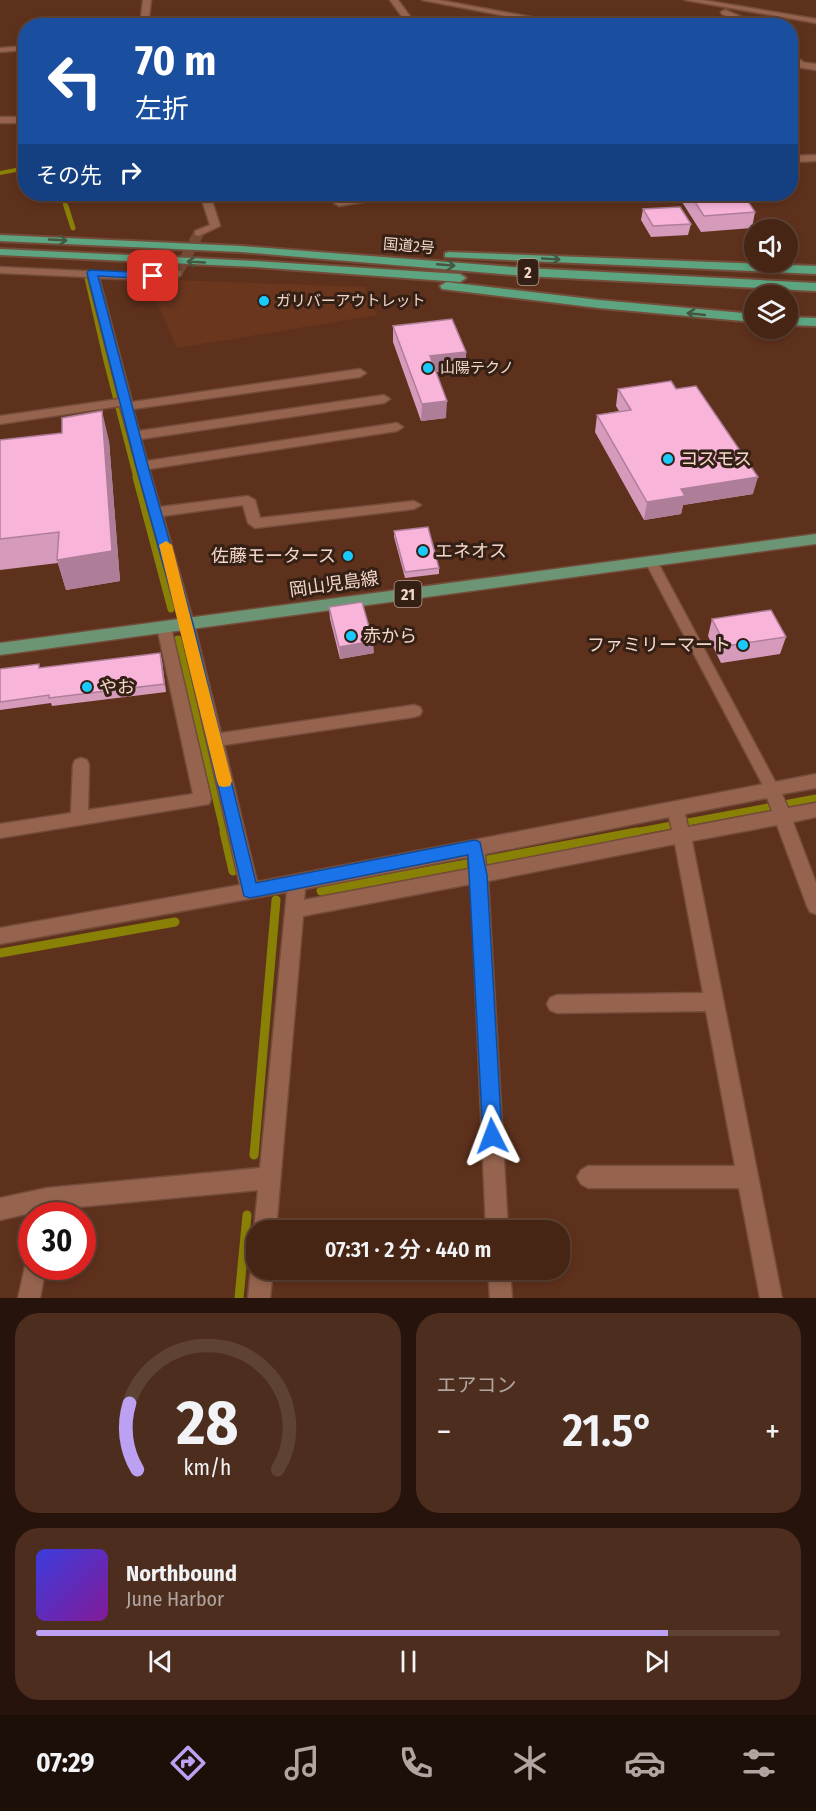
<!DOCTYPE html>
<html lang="ja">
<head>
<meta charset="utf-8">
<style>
	:root { --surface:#462515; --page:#4d2d1e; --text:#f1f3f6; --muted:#b0a5a0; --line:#5e4234; --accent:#bca0f2 }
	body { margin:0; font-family:"Fira Sans Condensed","Noto Sans JP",sans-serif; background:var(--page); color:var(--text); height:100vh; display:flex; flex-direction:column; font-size:22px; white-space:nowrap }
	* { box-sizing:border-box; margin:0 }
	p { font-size:20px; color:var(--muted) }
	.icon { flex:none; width:33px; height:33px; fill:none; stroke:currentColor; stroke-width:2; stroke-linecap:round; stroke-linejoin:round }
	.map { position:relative; height:1298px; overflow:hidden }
	.details { display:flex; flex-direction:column; gap:15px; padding:15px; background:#26140c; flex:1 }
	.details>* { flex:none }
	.hud { position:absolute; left:18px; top:18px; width:780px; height:183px; border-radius:24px; box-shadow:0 3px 9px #0003,0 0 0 2px var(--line); background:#1a4fa0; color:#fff; overflow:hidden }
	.buttons { position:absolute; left:744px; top:219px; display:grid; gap:12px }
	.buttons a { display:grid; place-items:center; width:54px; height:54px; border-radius:50%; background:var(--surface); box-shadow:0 3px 9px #0003,0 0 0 2px var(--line); font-size:30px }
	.speed { position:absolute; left:18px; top:1202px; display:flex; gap:12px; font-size:30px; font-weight:700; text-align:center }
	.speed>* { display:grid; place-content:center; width:78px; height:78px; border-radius:50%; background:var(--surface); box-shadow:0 3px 9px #0003,0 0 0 2px var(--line); line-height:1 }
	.speed .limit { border:9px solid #d22; background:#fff; color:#111 }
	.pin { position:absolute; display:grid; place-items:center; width:51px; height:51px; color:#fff; margin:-26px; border-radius:12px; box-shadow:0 3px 9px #0006 }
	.me { position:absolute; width:66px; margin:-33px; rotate:357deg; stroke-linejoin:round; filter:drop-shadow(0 0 4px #0008) }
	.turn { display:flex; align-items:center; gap:21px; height:126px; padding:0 18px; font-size:27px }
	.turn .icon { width:78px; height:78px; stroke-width:2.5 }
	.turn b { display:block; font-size:42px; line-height:51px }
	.then { display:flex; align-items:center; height:57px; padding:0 18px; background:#0003; gap:12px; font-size:22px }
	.big { font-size:45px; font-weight:600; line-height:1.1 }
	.details .card { flex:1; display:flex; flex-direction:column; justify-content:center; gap:9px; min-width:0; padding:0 21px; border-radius:24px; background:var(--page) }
	.details .dial { align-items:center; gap:0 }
	.dial svg { height:156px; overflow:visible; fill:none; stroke:var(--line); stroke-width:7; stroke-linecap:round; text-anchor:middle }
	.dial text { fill:var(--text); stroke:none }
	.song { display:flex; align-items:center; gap:18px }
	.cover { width:72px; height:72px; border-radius:9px; background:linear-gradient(135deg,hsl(240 70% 55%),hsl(290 70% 35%)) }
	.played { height:6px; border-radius:3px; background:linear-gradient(90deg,var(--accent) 85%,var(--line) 85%) }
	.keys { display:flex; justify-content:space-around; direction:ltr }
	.heat { display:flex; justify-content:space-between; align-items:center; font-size:33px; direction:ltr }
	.details .tiles { flex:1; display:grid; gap:15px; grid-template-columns:1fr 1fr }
	.card:last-child { grid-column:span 2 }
	.trip { position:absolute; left:246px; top:1220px; width:324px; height:60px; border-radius:24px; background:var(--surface); box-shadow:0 3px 9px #0003,0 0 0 2px var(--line); font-weight:600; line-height:60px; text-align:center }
	.tab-bar { display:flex; height:96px; justify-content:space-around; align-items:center; background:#1c0f08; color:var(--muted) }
	.tab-bar .icon { width:42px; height:42px }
	.tab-bar .current { color:var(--accent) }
	.tab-bar b { font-size:27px; color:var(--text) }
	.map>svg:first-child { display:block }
	.built { fill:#6b361e }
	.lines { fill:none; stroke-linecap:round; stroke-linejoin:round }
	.stream-far3 { stroke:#898006; stroke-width:4 }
	.stream-far2 { stroke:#898006; stroke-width:5 }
	.stream-far1 { stroke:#898006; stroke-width:7 }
	.stream { stroke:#898006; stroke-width:9 }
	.minor-tunnel { stroke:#744a36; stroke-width:11; stroke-dasharray:11 6; stroke-linecap:butt }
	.service-casing { stroke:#734c3a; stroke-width:3 }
	.minor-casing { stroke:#734c3a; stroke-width:3 }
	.tertiary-casing { stroke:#734c3a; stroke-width:3 }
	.primary-casing { stroke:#734c3a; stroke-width:3 }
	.trunk-casing { stroke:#734c3a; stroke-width:4 }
	.service { fill:#96644e; fill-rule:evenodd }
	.minor { fill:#96644e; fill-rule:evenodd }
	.tertiary { fill:#96644e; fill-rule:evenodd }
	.primary { fill:#6b9574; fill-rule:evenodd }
	.trunk { fill:#5da580; fill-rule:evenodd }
	.wall { fill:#d69bbb }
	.shaded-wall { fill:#ae7e99 }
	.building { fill:#f9b4da; stroke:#ae7e99; stroke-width:1.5 }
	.oneway { stroke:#455540 }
	.route { fill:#1a73e8; stroke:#114b97; stroke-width:1.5 }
	.slow { fill:#f59e0b }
	.poi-dot { fill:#1acafc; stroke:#352016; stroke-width:2 }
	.labels { text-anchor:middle; stroke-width:6; stroke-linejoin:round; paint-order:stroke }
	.far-street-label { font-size:15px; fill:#f3d6c9; stroke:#352016 }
	.far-poi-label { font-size:15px; fill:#f3d6c9; stroke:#352016; text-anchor:start }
	.shield { fill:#352016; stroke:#ba9f93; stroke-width:1.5 }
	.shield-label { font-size:16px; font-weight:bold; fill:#f3d6c9 }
	.poi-label { font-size:18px; fill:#f3d6c9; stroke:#352016; text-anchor:start }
	.street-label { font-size:18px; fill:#f3d6c9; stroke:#352016 }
</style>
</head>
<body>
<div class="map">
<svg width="816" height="1298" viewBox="0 0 816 1298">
	<rect width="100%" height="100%" fill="#5e311c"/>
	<path class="built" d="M147 279 365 287 377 315 177 348Z"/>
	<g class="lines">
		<path class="stream-far3" d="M0 173 26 168
			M62 194 66 207"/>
		<path class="stream-far2" d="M66 206 73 228
			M87 278 106 361 136 478"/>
		<path class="stream-far1" d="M136 477 171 609
			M178 639 224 833
			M629 833 816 798"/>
		<path class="stream" d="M224 832 233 871
			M321 891 637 832
			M0 953 175 922
			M254 1155 276 900
			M239 1298 247 1215"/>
		<path class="minor-tunnel" d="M177 273 199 233"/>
		<defs>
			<path id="service" d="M651 557 657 561 777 785 779 789 777 793 772 794 767 793 645 561Z"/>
			<path id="minor" d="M143 0H151L148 26H140Z
				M390 0H398L417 26H386L406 22Z
				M685 0H703L816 19V23Z
				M725 10 758 24 759 26H748L722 14 721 12Z
				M26 46V50L0 52V48Z
				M790 53 805 63V67H799L790 60Z
				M0 117H26V123H0Z
				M816 155V161L790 162V156Z
				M200 194H210L220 226 199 236 195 235V231L210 225Z
				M378 194H398L393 197 339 206 334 203 339 200Z
				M0 267 170 275 173 271H181V275L173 281 99 278 132 402 360 369 366 373 360 377 133 409 139 431 384 395 390 399 384 403 141 439 147 461 397 423 403 427 397 431 149 469 160 507 248 496 255 500 260 518 414 501 421 505 414 509 255 528 248 523 243 505 163 516 194 624 221 733 414 705 420 707 422 711 420 715 414 717 224 745 257 882 816 774V788L782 794 788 808 816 803V817L793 822 816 883V914L810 912 807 906 777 825 692 841 782 1298H760L739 1188H588L581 1184 577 1177 581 1170 588 1166H735L706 1011 557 1013 550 1010 547 1004 550 998 557 995 703 993 675 844 488 881 508 1230H486L471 884 303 916 276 1230H256V1236L254 1230 258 1190 56 1209V1215H34L35 1212 0 1220V1198L47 1188 260 1168 287 892 0 944V928L240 885 180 624 120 406 0 424V416L119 399 88 277 0 273ZM767 798 772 811 688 827 685 814ZM669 817 672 830 486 866 485 854ZM468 857 469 869 304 900 305 889Z
				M164 622 169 623 171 627 211 799 209 804 0 838V824L71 813 73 765 75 760 81 758 87 760 89 765 88 810 193 794 157 627 159 623Z
				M32 1256V1266H46L40 1298H18L27 1258Z
				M256 1260V1269H273L270 1298H248L251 1269Z
				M488 1269H510L512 1298H490Z"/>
			<path id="tertiary" d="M422 0H439L579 26H559Z
				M790 61 816 64V70L790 66Z"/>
			<path id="primary" d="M816 534V544L0 655V643Z"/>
			<path id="trunk" d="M0 235 241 246 525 268 816 283V291L525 276 241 252 0 241Z
				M0 249 255 261 460 274 466 278 460 282 255 267 0 255Z
				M449 252 816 266V274L445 257V253Z
				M446 282 599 300 754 314V322L599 308 442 289 440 286Z
				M788 317 816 318V326L788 325Z"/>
		</defs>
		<use href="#service" class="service-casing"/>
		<use href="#minor" class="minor-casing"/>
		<use href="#tertiary" class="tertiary-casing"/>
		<use href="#primary" class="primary-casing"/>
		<use href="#trunk" class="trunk-casing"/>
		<use href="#service" class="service"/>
		<use href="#minor" class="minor"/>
		<use href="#tertiary" class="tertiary"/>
		<use href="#primary" class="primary"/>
		<use href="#trunk" class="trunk"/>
	</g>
	<path class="wall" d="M677 194H743L755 212 752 228 701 232Z
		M643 209 691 224 688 235 651 237 641 220Z
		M393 326 466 352V369L436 372 446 418 421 421 393 342Z
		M618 389 753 494 683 505 681 514 644 520 595 432 597 415 619 411 616 406Z
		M0 440 109 441 120 581 66 590 58 563 0 570Z
		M394 531 439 568V574L405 578 394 537Z
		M329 607 374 653 340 659 330 619Z
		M712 619 786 637 780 654 721 663 708 636Z
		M160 653 162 661 166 692 52 706 51 703 0 710V669L40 668Z"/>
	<path class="shaded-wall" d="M466 352V369L429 373 430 356Z
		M447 401 446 418 421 421 422 404Z
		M102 411 109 441 120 581 66 590 57 560Z
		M758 477 753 494 683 505 681 514 644 520 647 502 681 489Z
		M373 641 374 653 340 659 339 647Z
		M160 653 162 661 166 692 164 684Z"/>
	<path class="building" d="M690 194H743L755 212 704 216Z
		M680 207 691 224 653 226 643 209Z
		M452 319 466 352 430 356 447 401 422 404 393 326Z
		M671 381 676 389 696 386 758 477 681 489 685 496 647 502 597 415 631 410 618 389Z
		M102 411 112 551 57 560 59 532 0 539V440L62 433V418Z
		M428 527 439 568 405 572 394 531Z
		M362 602 373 641 339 647 329 607Z
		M771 610 786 637 726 646 712 619Z
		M160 653 164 684 49 698V695L0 702V669L39 664V668Z"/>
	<defs><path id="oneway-shaft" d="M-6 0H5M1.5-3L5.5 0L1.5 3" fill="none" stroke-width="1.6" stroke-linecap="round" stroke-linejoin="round" transform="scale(1.5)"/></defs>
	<g class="oneway">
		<use href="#oneway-shaft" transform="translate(58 240) rotate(3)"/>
		<use href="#oneway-shaft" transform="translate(551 259) rotate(3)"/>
		<use href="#oneway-shaft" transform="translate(196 262) rotate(-177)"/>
		<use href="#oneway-shaft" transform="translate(446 265) rotate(5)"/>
		<use href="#oneway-shaft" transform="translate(696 314) rotate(-174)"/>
	</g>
	<path class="route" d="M89 270 153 273 158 276 153 279 98 276 148 466 193 624 256 883 475 840 480 842 487 875 502 1136 499 1142 492 1145 486 1142 483 1136 468 855 250 898 244 896 180 624 136 466 87 273Z"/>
	<path class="slow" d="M166 541 172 545 232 781 230 786 224 787 219 786 217 781 159 545Z"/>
	<g class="poi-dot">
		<circle cx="264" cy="301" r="6"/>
		<circle cx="428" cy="368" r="6"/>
		<circle cx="668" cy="459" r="6"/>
		<circle cx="423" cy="551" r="6"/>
		<circle cx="348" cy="556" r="6"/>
		<circle cx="351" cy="636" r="6"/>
		<circle cx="743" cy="645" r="6"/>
		<circle cx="87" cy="687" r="6"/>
	</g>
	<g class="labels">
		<g class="far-street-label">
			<text transform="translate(409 246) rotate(5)" y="5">国道2号</text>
		</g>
		<g class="far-poi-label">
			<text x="276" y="306">ガリバーアウトレット</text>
			<text x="440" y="373">山陽テクノ</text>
		</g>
		<g class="shield">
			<rect x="517.5" y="259" width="21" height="26" rx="4.5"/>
			<rect x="394.5" y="581" width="27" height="26" rx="4.5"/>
		</g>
		<g class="shield-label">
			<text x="528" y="278">2</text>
			<text x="408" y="600">21</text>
		</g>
		<g class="poi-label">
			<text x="680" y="465">コスモス</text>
			<text x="435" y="557">エネオス</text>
			<text x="336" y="562" text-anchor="end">佐藤モータース</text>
			<text x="363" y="642">赤から</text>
			<text x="731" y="651" text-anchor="end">ファミリーマート</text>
			<text x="99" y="693">やお</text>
		</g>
		<g class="street-label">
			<text transform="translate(334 584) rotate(-8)" y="6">岡山児島線</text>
		</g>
	</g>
</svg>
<div class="buttons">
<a><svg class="icon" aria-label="sound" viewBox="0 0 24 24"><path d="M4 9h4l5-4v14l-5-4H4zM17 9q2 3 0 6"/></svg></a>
<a><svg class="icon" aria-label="layers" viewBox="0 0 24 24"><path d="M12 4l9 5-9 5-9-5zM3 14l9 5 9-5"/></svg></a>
</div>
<div class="speed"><div class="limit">30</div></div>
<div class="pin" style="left:153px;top:276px;background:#d93025"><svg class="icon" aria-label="arrive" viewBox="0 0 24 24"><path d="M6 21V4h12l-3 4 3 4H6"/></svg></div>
<svg class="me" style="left:492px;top:1136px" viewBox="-20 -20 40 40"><path d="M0-17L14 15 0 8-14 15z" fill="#1a73e8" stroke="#fff" stroke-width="4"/></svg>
<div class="trip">07:31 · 2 分 · 440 m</div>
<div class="hud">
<div class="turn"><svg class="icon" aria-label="left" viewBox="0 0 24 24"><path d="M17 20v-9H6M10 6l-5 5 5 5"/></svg><div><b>70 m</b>左折</div></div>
<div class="then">その先<svg class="icon" aria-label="right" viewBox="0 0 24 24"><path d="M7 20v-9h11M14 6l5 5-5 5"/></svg></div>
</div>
</div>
<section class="details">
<div class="tiles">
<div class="card dial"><svg viewBox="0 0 100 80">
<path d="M14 69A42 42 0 1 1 86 69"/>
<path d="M14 69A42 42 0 0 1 10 35" stroke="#bca0f2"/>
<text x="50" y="56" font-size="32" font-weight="700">28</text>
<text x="50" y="72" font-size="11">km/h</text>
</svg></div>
<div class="card"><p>エアコン</p>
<div class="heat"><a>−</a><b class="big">21.5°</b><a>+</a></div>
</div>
<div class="card">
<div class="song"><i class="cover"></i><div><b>Northbound</b><p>June Harbor</p></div></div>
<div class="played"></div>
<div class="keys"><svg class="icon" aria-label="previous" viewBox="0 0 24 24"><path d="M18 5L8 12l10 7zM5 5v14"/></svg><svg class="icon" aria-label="pause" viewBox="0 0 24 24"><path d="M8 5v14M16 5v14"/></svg><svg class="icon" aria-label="next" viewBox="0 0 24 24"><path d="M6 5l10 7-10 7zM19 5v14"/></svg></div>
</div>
</div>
</section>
<nav class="tab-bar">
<b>07:29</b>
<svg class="icon current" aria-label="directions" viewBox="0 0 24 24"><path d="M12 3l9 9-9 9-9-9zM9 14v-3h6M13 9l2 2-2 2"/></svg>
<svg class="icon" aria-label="music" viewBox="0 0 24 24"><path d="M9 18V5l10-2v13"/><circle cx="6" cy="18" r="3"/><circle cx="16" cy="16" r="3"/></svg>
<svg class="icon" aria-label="phone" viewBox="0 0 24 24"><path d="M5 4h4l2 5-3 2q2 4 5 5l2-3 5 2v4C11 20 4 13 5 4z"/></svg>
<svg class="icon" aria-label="climate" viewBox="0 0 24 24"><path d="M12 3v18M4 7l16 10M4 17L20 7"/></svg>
<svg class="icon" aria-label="car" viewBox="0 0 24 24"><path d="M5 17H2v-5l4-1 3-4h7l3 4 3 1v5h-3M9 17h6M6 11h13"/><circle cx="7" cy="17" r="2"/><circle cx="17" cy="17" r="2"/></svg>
<svg class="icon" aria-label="filters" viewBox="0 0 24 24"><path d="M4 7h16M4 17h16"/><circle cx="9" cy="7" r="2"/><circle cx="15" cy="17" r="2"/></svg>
</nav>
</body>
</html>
